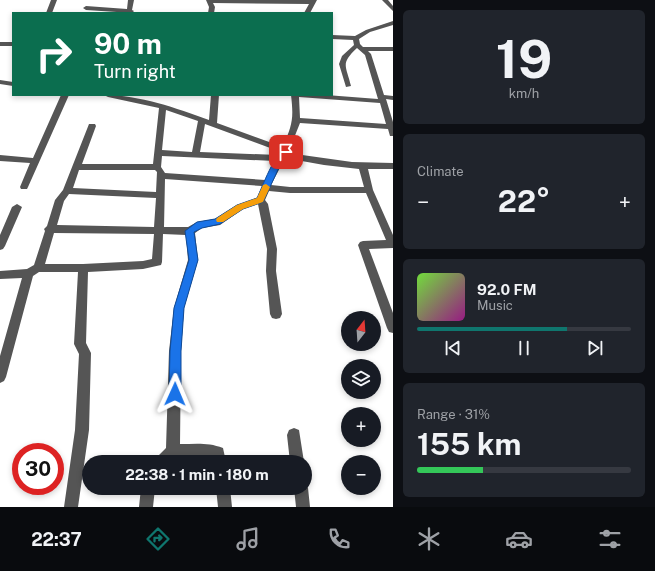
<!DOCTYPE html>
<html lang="en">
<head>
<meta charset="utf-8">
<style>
	:root { --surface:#171b24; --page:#20242c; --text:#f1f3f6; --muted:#9ea1a6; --line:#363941; --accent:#0f766e }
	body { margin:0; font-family:"Public Sans",sans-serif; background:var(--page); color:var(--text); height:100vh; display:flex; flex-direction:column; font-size:15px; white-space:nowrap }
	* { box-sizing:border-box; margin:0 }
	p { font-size:13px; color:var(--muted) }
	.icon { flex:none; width:22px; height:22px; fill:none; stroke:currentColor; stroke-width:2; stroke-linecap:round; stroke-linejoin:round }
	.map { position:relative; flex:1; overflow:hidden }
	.side { display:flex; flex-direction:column; gap:10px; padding:10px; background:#0d0f14; width:262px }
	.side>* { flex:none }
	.banner { position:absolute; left:12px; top:12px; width:321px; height:84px; border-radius:0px; box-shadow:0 2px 6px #0003; background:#0b6e4f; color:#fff; overflow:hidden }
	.needle { width:26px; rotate:17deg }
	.tools { position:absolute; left:341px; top:311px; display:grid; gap:8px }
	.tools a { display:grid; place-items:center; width:40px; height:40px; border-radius:50%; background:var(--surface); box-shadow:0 2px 6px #0003; font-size:20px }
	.speed { position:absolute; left:12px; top:443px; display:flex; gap:8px; font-size:20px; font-weight:700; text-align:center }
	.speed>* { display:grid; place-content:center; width:52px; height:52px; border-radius:50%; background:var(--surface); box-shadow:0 2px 6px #0003; line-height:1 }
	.speed .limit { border:6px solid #d22; background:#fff; color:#111 }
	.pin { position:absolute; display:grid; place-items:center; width:34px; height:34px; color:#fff; margin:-17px; border-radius:8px; box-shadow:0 2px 6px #0006 }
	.me { position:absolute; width:44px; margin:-22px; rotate:1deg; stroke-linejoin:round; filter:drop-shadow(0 0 3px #0008) }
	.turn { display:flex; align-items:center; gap:14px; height:84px; padding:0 16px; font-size:18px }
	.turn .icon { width:52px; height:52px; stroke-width:2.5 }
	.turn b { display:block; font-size:28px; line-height:34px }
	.big { font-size:30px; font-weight:700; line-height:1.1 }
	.side .card { flex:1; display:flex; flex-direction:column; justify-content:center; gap:6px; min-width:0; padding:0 14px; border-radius:6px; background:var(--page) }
	.side .dial { align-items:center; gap:0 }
	.dial b { font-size:52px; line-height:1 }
	.song { display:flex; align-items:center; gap:12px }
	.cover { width:48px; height:48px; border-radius:6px; background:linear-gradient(135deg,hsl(100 70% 55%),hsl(310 70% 35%)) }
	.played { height:4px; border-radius:2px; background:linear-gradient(90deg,var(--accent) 70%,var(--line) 70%) }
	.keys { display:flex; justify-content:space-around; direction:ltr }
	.heat { display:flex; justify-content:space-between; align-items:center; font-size:22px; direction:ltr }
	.charge { height:6px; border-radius:3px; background:linear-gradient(90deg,#34c759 31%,var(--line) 0) }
	.trip { position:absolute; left:82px; top:455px; width:230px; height:40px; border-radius:20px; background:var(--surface); box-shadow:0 2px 6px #0003; font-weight:700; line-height:40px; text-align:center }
	.tab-bar { display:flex; height:64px; justify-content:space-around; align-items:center; background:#090b0e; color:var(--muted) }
	.tab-bar .icon { width:28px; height:28px }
	.tab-bar .selected { color:var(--accent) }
	.tab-bar b { font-size:18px; color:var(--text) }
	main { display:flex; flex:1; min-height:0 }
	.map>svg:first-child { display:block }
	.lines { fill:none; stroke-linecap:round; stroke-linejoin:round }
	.minor { fill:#555; fill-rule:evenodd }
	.route { fill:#1a73e8; stroke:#114b97 }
	.slow { fill:#f59e0b }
</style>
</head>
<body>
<main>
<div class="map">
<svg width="393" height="507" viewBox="0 0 393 507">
	<rect width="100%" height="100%" fill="#fff"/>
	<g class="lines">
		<path class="minor" d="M51 0H57L52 13H46Z
			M128 0H134L132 10 134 11 132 13 86 10 83 8 86 6 127 9Z
			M206 0H317L310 13H304L309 4 213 3 215 7 214 13H208L209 7Z
			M382 0H388L393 6V11Z
			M393 21V25L370 32 359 39 360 44 363 47H393V51H368L371 54 384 95 393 96V100L386 99 393 122V136H390L388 129 300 123 288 153 352 162 393 163V169H368L373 190 393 235V248L369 249 393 313V333L389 332 387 328 358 245 360 242 363 241 386 240 366 193H290L269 191 265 200 268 204 277 249 276 271 282 314 280 318 276 319 272 318 270 314 266 271 267 249 258 204 243 209 220 225 202 228 195 233 198 260 184 308 181 351 180 444C195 444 208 442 223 448L226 462H212V458L208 457 176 458 172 462H155L157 457 166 448 169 351 174 308 188 260 186 235 163 234 162 262 161 265 143 269 88 272 86 343 91 353 89 430 78 507H64L75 430 79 354 74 344 78 272H39L33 276 6 377 4 381 0 383V356L22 278 0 279V271L27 269 34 265 45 231 44 229 47 226 55 200 63 190 89 124H95L96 126 82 164H153L159 108 108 97 104 95C140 95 176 108 209 120L211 95H219L217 123 283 147C292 124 294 120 291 95H326L378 99 365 55 357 48C340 64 346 65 351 86L346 87 339 64 342 56 354 45 353 40 332 39V35L355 36 366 30ZM299 97 380 103 386 124 300 118ZM166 110 198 121 192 152 162 150ZM205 124 281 152 278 155 200 152ZM162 156 275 161 265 180 165 173 161 167ZM285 158 324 165 359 169 364 187H290L271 185ZM79 170H155L157 172 156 192 73 188ZM165 179 262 186 257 198 237 205 215 219 197 222 188 227H164ZM69 194 156 198 154 227 57 225 64 201ZM54 233 154 234 152 259 143 261 83 264H45Z
			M0 42H13V46H0Z
			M0 80 13 82V86L0 84Z
			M61 95H69L28 187 27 189H21L20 187 30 163 0 161V155L33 158Z
			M17 204 22 207 5 246 3 249 0 250V235L12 207Z
			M294 428 299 430 304 462H290L287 435 289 430Z
			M305 483 308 488 310 507H296L294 488H305Z
			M141 488H155L153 507H139Z
			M216 488H230L232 507H218Z"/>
	</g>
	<path class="route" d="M286 149 290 152 283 159 263 202 243 209 220 224 202 228 194 232 198 260 184 308 181 351V394L179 399 175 400 171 399 169 394 170 351 174 308 189 260 185 231 197 222 215 219 237 205 257 198C263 186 274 153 286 149Z"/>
	<path class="slow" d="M266 184 270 187 263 202 243 209 223 222H217L216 220 217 218 237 205 257 198 263 185Z"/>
</svg>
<div class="tools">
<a><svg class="needle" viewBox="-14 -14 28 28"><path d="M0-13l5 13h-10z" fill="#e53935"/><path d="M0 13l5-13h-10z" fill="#9ea1a6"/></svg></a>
<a><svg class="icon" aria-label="layers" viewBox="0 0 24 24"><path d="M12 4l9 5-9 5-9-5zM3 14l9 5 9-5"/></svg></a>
<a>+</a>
<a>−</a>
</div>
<div class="speed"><div class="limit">30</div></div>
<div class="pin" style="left:286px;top:152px;background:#d93025"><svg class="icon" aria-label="arrive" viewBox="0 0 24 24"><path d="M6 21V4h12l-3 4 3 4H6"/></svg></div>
<svg class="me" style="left:175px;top:394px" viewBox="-20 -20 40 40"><path d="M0-17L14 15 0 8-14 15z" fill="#1a73e8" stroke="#fff" stroke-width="4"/></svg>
<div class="trip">22:38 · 1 min · 180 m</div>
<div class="banner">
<div class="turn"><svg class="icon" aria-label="right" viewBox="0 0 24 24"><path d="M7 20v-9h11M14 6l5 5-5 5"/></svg><div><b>90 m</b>Turn right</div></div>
</div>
</div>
<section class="side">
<div class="card dial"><b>19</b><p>km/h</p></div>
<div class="card"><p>Climate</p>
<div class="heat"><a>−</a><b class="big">22°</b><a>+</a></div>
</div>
<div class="card">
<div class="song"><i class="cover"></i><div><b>92.0 FM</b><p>Music</p></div></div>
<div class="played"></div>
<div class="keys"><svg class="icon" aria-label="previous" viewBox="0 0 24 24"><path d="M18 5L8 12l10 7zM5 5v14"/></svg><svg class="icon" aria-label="pause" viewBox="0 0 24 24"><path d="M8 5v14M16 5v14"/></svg><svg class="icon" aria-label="next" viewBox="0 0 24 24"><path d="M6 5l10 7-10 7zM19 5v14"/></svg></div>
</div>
<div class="card"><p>Range · 31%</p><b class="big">155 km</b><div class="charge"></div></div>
</section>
</main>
<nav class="tab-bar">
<b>22:37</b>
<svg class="icon selected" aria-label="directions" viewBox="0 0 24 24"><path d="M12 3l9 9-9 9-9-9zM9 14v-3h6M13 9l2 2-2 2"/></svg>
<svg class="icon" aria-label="music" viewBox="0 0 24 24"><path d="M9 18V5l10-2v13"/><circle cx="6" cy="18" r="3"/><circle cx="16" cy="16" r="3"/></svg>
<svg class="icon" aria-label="phone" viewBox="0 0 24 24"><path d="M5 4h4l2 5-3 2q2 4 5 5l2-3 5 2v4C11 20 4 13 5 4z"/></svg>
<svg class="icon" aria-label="climate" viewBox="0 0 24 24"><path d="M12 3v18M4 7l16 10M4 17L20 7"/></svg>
<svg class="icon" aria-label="car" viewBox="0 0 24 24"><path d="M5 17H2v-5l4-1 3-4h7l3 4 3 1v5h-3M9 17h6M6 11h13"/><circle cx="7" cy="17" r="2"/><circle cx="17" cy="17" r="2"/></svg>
<svg class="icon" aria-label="filters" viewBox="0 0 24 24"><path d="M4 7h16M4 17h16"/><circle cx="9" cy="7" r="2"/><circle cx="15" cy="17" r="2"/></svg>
</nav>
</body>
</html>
